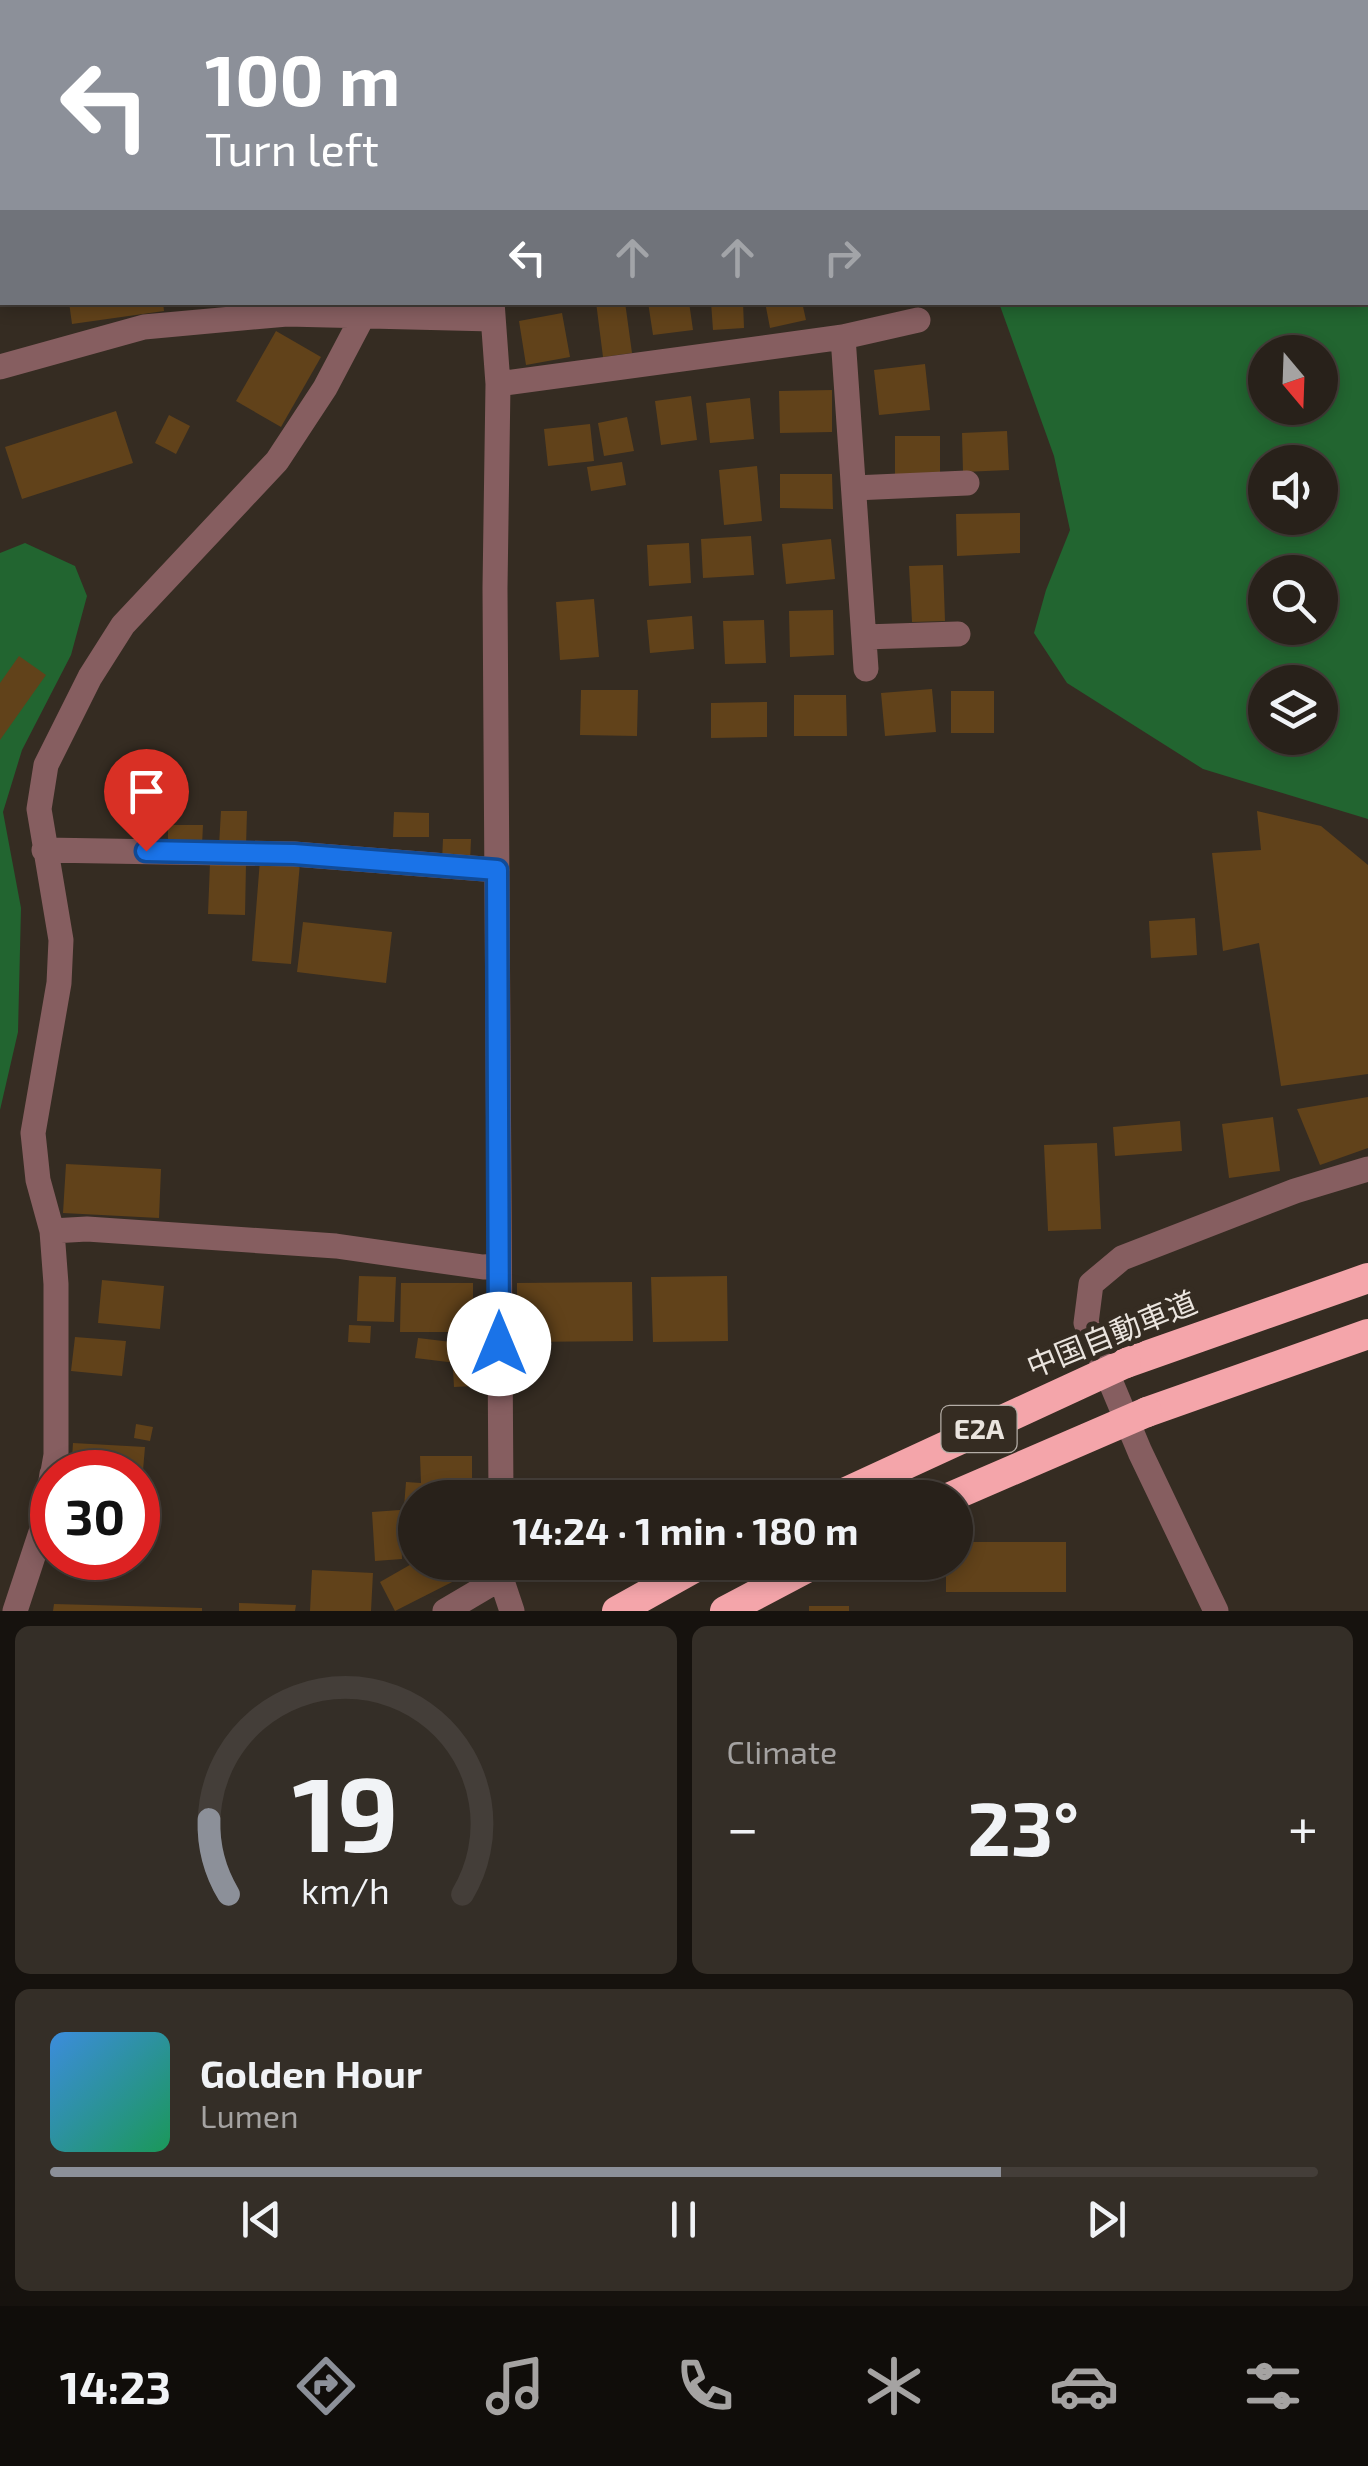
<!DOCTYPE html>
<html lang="en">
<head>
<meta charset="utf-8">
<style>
	:root { --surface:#28211a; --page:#342e27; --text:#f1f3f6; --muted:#a5a3a2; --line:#443e39; --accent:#8c9099 }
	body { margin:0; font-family:"Exo 2","Noto Sans JP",sans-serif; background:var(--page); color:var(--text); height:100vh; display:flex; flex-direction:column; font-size:38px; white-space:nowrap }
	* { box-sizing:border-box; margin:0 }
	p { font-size:32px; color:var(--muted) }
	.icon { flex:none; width:55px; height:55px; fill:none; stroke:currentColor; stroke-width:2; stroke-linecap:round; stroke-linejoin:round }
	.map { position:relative; height:1611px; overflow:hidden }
	.details { display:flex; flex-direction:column; gap:15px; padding:15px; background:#16120e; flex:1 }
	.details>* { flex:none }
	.banner { position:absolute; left:0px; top:0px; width:1370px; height:305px; box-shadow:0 5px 15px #0003,0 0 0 2px var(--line); background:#8c9099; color:#fff; overflow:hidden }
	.needle { width:65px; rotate:161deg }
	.fabs { position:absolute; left:1248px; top:335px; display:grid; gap:20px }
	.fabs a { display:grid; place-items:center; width:90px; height:90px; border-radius:50%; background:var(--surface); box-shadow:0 5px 15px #0003,0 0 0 2px var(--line); font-size:50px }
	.speed { position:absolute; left:30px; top:1450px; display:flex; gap:20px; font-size:50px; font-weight:700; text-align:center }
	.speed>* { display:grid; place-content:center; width:130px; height:130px; border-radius:50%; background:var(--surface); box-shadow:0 5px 15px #0003,0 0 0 2px var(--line); line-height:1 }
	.speed .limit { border:15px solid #d22; background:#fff; color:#111 }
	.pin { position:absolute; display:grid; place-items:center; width:85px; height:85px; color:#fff; margin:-102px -42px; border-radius:50% 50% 50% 0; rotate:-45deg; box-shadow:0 0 10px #0007 }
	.pin .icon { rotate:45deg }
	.me { position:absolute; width:110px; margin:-55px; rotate:0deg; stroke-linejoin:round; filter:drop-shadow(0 0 8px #0008) }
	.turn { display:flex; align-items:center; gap:35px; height:210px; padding:0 40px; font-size:45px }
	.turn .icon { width:130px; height:130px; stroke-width:2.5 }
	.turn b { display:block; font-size:70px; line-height:85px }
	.lanes { display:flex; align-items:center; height:95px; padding:0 40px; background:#0003; justify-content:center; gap:50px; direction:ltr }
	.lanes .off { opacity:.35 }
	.big { font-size:75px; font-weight:700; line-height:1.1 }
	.details .card { flex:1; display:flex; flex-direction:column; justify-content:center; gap:15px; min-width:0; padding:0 35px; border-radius:15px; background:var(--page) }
	.details .dial { align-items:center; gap:0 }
	.dial svg { height:260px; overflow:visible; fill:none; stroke:var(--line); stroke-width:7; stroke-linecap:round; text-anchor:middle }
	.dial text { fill:var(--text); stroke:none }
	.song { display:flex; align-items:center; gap:30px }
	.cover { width:120px; height:120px; border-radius:15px; background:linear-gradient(135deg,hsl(210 70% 55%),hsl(150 70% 35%)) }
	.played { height:10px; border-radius:5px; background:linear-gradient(90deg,var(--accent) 75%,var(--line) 75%) }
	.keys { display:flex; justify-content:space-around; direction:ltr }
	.heat { display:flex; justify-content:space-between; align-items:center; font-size:55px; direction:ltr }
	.details .tiles { flex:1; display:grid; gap:15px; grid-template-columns:1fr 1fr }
	.card:last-child { grid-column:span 2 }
	.trip { position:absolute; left:398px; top:1480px; width:575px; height:100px; border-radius:50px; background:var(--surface); box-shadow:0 5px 15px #0003,0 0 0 2px var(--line); font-weight:700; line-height:100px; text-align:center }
	.menu { display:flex; height:160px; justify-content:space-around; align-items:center; background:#100d0a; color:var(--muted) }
	.menu .icon { width:70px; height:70px }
	.menu .current { color:var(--accent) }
	.menu b { font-size:45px; color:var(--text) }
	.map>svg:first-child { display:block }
	.green { fill:#226530; fill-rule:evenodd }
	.building { fill:#61421a }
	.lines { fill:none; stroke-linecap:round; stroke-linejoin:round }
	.street { stroke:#865e60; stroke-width:25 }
	.highway { stroke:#f4a5aa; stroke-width:30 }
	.highway-bridge { stroke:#f4a5aa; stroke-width:30 }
	.route-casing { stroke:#114b97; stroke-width:25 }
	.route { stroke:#1a73e8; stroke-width:18 }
	.labels { text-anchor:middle; stroke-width:10; stroke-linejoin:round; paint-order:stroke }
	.shield { fill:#352c22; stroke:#b4ada6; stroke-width:2.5 }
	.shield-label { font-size:28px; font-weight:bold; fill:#eae4de }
	.street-label { font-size:30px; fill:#eae4de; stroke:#352c22 }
</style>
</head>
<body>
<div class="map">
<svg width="1368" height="1611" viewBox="0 0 1368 1611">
	<rect width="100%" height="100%" fill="#352c22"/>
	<path class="green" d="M805 0H1368V819L1203 769 1067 683 1034 633 1046 590 1070 530 1054 456 999 303 1368 302V2ZM1265 352H1320V408H1265ZM1265 462H1320V518H1265ZM1265 572H1320V628H1265ZM1265 682H1320V738H1265Z
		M25 543 75 566 87 596 71 655 22 750 3 812 21 908 18 1032 0 1110V553Z"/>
	<path class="building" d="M69 302H163L164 311 72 324Z
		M596 302H625L632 353 603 357Z
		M648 302H689L693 330 653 335Z
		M711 302H743L744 328 713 330Z
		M765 302H802L806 320 770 328Z
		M562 313 570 357 526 365 519 321Z
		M276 331 321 357 281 427 236 401Z
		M925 364 930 410 879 415 874 370Z
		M832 390V432L780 433 779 391Z
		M691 396 697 440 661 445 655 401Z
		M750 398 754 439 710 443 706 403Z
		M116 411 133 463 22 499 5 447Z
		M169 415 190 426 176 454 155 443Z
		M627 417 634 451 604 456 598 423Z
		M590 424 594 461 548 466 544 429Z
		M1007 431 1009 470 963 472 962 433Z
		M895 436H940V474H895Z
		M622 462 626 485 591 491 587 467Z
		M757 466 762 521 724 525 719 470Z
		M780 474H832L833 509 780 508Z
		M1020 513V553L957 556 956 514Z
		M751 536 754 575 703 578 701 539Z
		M831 539 835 579 786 584 782 544Z
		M689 543 691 583 649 586 647 545Z
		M943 565 945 621 912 622 909 566Z
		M594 599 599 657 560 660 556 602Z
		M833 610 834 655 790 657 789 611Z
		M692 616 694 649 650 653 647 620Z
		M764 620 766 663 725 664 723 621Z
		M19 656 46 675 0 740V683Z
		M932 689 936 732 885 736 881 693Z
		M581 690H638L637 736 580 735Z
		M951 691H994V733H951Z
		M794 695H846L847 736H794Z
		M767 702V737L711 738V703Z
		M221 811H247L246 847 219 846Z
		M1257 811 1321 826 1368 865V1074L1281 1086 1259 943 1223 951 1212 853 1261 850Z
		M394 812 429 813V837H393Z
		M168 825H203L202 845H168Z
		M443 839H471L470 862 442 861Z
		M260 860 300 863 291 964 252 961Z
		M210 863 246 864 245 915 208 914Z
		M1195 918 1197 955 1151 958 1149 921Z
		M303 922 392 932 386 983 297 972Z
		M1368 1097V1148L1320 1165 1297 1109Z
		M1273 1117 1280 1171 1229 1178 1222 1124Z
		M1180 1121 1182 1151 1115 1156 1113 1127Z
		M1097 1143 1101 1229 1048 1231 1044 1145Z
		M66 1164 161 1169 159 1218 63 1213Z
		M359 1276 396 1277 394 1322 357 1321Z
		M727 1276 728 1341 653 1342 651 1277Z
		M102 1280 164 1286 160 1329 98 1323Z
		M632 1282 633 1341 517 1342V1283Z
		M401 1283H473V1332H400Z
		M349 1325 371 1326 370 1343 348 1342Z
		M75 1337 126 1341 122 1376 71 1371Z
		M418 1338 476 1345 473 1365 415 1358Z
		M474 1368V1386L454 1387 453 1369Z
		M136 1424 153 1427 150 1441 134 1438Z
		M73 1443 145 1447 142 1482 138 1481V1472H71Z
		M420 1456H472V1492H451L450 1498H415V1507H404L406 1482 421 1483Z
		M400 1510 402 1559 375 1561 372 1512Z
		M955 1542H1066V1592H946V1562H955Z
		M91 1558H108L107 1568 90 1566Z
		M415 1562H457L464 1576 395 1611 380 1582Z
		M312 1570 373 1573 371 1611H310Z
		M239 1603 296 1605 295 1611H239Z
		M54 1604 202 1608V1611H53Z
		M809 1606H849V1611H809Z"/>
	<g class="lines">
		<path class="street" d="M257 2 258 0
			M642 2 644 0
			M492 302 498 384 495 588 501 1498
			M843 337 918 320
			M0 367 144 327 287 314 493 319
			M498 384 843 337 866 669
			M854 488 967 483
			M864 637 958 634
			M44 850 294 854 497 870
			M52 1231 87 1229 336 1246 483 1267 499 1266
			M53 1472 56 1455V1284L52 1231 38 1180 33 1133 59 983 61 940 39 809 46 765 90 677 123 625 277 461 325 388 364 314
			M501 1563V1578L512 1611
			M15 1611 45 1520 52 1474
			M445 1611 501 1578
			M1216 1611 1140 1452 1086 1323 1091 1284 1122 1258 1295 1191 1368 1169"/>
		<path class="highway" d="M1126 1363 1368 1278
			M1147 1412 1368 1334
			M617 1611 705 1562
			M725 1611 818 1562"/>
		<path class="highway-bridge" d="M833 1498 1126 1363
			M948 1498 1147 1412"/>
	</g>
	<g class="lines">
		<defs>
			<path id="route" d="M146 851 294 854 497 870 499 1344"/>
		</defs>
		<use href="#route" class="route-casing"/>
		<use href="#route" class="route"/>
	</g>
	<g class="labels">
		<rect class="shield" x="941.5" y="1406" width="75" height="46" rx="8"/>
		<g class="shield-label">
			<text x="979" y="1439">E2A</text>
		</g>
		<g class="street-label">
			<text transform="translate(1112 1335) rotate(-22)" y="10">中国自動車道</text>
		</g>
	</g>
</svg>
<div class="fabs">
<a><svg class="needle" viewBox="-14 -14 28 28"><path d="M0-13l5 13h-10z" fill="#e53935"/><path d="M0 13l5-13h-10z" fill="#a5a3a2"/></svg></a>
<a><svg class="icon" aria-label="sound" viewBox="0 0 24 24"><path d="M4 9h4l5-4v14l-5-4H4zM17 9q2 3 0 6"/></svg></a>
<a><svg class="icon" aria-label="search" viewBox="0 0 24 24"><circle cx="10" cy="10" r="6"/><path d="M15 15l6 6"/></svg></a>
<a><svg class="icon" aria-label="layers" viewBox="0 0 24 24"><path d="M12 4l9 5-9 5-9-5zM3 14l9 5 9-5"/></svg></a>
</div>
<div class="speed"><div class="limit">30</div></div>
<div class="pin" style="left:146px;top:851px;background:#d93025"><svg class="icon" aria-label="arrive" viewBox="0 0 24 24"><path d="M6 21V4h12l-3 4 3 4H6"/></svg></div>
<svg class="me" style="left:499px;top:1344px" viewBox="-20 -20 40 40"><circle r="19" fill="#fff"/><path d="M0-13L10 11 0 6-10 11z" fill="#1a73e8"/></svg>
<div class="trip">14:24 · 1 min · 180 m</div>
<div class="banner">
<div class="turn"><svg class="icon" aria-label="left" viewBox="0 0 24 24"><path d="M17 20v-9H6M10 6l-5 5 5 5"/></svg><div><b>100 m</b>Turn left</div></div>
<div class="lanes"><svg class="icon" aria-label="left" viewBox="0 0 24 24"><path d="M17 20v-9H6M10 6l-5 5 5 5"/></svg><svg class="icon off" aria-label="ahead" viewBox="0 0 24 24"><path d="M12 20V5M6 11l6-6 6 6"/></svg><svg class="icon off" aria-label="ahead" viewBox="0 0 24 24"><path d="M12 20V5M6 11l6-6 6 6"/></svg><svg class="icon off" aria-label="right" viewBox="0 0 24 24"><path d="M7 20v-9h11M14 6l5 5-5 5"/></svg></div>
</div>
</div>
<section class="details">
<div class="tiles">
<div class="card dial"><svg viewBox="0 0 100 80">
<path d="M14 69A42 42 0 1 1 86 69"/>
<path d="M14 69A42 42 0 0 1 8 46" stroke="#8c9099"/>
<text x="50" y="56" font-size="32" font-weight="700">19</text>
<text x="50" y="72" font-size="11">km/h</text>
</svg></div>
<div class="card"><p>Climate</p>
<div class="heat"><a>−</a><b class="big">23°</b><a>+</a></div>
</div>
<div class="card">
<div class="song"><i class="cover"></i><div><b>Golden Hour</b><p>Lumen</p></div></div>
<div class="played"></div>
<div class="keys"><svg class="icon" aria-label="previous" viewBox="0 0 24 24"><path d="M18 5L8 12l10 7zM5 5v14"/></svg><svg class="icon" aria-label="pause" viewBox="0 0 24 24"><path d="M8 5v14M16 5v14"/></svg><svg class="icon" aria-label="next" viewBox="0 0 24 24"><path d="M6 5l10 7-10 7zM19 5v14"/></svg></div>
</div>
</div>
</section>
<nav class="menu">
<b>14:23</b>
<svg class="icon current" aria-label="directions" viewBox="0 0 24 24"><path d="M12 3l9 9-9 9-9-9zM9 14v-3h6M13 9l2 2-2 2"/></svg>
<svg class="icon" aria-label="music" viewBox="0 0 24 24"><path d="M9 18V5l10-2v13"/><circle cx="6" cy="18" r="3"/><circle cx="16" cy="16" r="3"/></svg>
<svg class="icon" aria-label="phone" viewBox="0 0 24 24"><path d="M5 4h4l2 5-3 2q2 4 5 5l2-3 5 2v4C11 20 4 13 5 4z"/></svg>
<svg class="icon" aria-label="climate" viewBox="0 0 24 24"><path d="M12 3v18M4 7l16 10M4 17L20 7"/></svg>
<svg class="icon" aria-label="car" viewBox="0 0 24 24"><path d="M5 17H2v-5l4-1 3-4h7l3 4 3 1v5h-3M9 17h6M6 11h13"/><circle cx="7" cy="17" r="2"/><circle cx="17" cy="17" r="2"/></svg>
<svg class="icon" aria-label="filters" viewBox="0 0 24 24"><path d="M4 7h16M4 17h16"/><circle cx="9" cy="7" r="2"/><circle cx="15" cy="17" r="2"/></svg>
</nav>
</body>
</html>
